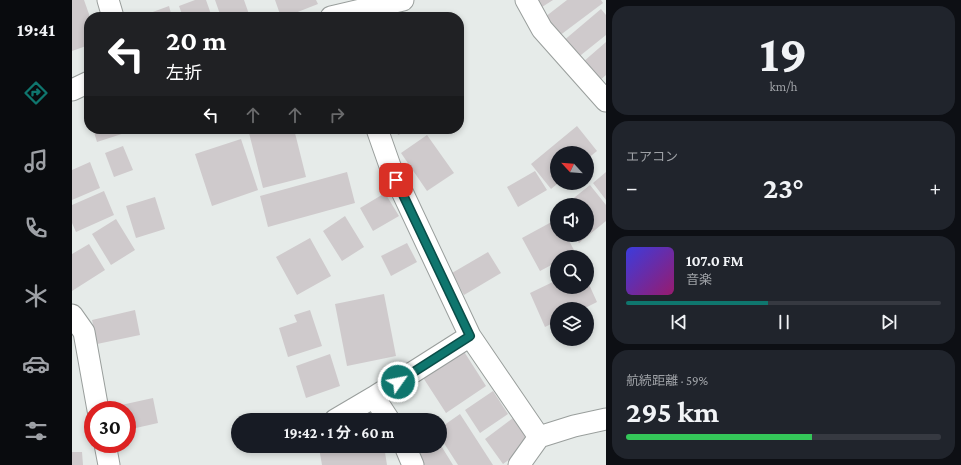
<!DOCTYPE html>
<html lang="ja">
<head>
<meta charset="utf-8">
<style>
	:root { --surface:#171b24; --page:#20242c; --text:#f1f3f6; --muted:#9ea1a6; --line:#363941; --accent:#0f766e }
	body { margin:0; font-family:"Crimson Pro","Noto Sans JP",serif; background:var(--page); color:var(--text); height:100vh; display:flex; flex-direction:column; font-size:15px; white-space:nowrap }
	* { box-sizing:border-box; margin:0 }
	p { font-size:13px; color:var(--muted) }
	.icon { flex:none; width:22px; height:22px; fill:none; stroke:currentColor; stroke-width:2; stroke-linecap:round; stroke-linejoin:round }
	.map { position:relative; flex:1; overflow:hidden }
	.side { display:flex; flex-direction:column; gap:6px; padding:6px; background:#0d0f14; width:355px }
	.side>* { flex:none }
	.hud { position:absolute; left:12px; top:12px; width:380px; height:122px; border-radius:16px; box-shadow:0 2px 6px #0003; background:#202124; color:#fff; overflow:hidden }
	.needle { width:26px; rotate:296deg }
	.buttons { position:absolute; left:478px; top:146px; display:grid; gap:8px }
	.buttons a { display:grid; place-items:center; width:44px; height:44px; border-radius:50%; background:var(--surface); box-shadow:0 2px 6px #0003; font-size:20px }
	.speed { position:absolute; left:12px; top:401px; display:flex; gap:8px; font-size:20px; font-weight:700; text-align:center }
	.speed>* { display:grid; place-content:center; width:52px; height:52px; border-radius:50%; background:var(--surface); box-shadow:0 2px 6px #0003; line-height:1 }
	.speed .limit { border:6px solid #d22; background:#fff; color:#111 }
	.pin { position:absolute; display:grid; place-items:center; width:34px; height:34px; color:#fff; margin:-17px; border-radius:8px; box-shadow:0 2px 6px #0006 }
	.me { position:absolute; width:44px; margin:-22px; rotate:57deg; stroke-linejoin:round; filter:drop-shadow(0 0 3px #0008) }
	.turn { display:flex; align-items:center; gap:14px; height:84px; padding:0 16px; font-size:18px }
	.turn .icon { width:52px; height:52px; stroke-width:2.5 }
	.turn b { display:block; font-size:28px; line-height:34px }
	.lanes { display:flex; align-items:center; height:38px; padding:0 16px; background:#0003; justify-content:center; gap:20px; direction:ltr }
	.lanes .off { opacity:.35 }
	.big { font-size:30px; font-weight:700; line-height:1.1 }
	.side .widget { flex:1; display:flex; flex-direction:column; justify-content:center; gap:6px; min-width:0; padding:0 14px; border-radius:16px; background:var(--page) }
	.side .dial { align-items:center; gap:0 }
	.dial b { font-size:52px; line-height:1 }
	.song { display:flex; align-items:center; gap:12px }
	.cover { width:48px; height:48px; border-radius:6px; background:linear-gradient(135deg,hsl(240 70% 55%),hsl(320 70% 35%)) }
	.played { height:4px; border-radius:2px; background:linear-gradient(90deg,var(--accent) 45%,var(--line) 45%) }
	.keys { display:flex; justify-content:space-around; direction:ltr }
	.heat { display:flex; justify-content:space-between; align-items:center; font-size:22px; direction:ltr }
	.charge { height:6px; border-radius:3px; background:linear-gradient(90deg,#34c759 59%,var(--line) 0) }
	.trip { position:absolute; left:159px; top:413px; width:216px; height:40px; border-radius:20px; background:var(--surface); box-shadow:0 2px 6px #0003; font-weight:700; line-height:40px; text-align:center }
	main { display:flex; flex:1; min-height:0 }
	.tabs { display:flex; flex-direction:column; width:72px; justify-content:space-around; align-items:center; background:#090b0e; color:var(--muted) }
	.tabs .icon { width:28px; height:28px }
	.tabs .selected { color:var(--accent) }
	.tabs b { font-size:18px; color:var(--text) }
	.map>svg:first-child { display:block }
	.building { fill:#cfcacc }
	.lines { fill:none; stroke-linecap:round; stroke-linejoin:round }
	.street-casing { stroke:#999e9c; stroke-width:23 }
	.street { stroke:#fff; stroke-width:21 }
	.route-casing { stroke:#0a4d48; stroke-width:10 }
	.route { stroke:#0f766e; stroke-width:7 }
</style>
</head>
<body>
<main>
<nav class="tabs">
<b>19:41</b>
<svg class="icon selected" aria-label="directions" viewBox="0 0 24 24"><path d="M12 3l9 9-9 9-9-9zM9 14v-3h6M13 9l2 2-2 2"/></svg>
<svg class="icon" aria-label="music" viewBox="0 0 24 24"><path d="M9 18V5l10-2v13"/><circle cx="6" cy="18" r="3"/><circle cx="16" cy="16" r="3"/></svg>
<svg class="icon" aria-label="phone" viewBox="0 0 24 24"><path d="M5 4h4l2 5-3 2q2 4 5 5l2-3 5 2v4C11 20 4 13 5 4z"/></svg>
<svg class="icon" aria-label="climate" viewBox="0 0 24 24"><path d="M12 3v18M4 7l16 10M4 17L20 7"/></svg>
<svg class="icon" aria-label="car" viewBox="0 0 24 24"><path d="M5 17H2v-5l4-1 3-4h7l3 4 3 1v5h-3M9 17h6M6 11h13"/><circle cx="7" cy="17" r="2"/><circle cx="17" cy="17" r="2"/></svg>
<svg class="icon" aria-label="filters" viewBox="0 0 24 24"><path d="M4 7h16M4 17h16"/><circle cx="9" cy="7" r="2"/><circle cx="15" cy="17" r="2"/></svg>
</nav>
<div class="map">
<svg width="534" height="465" viewBox="0 0 534 465">
	<rect width="100%" height="100%" fill="#e6ebe9"/>
	<path class="building" d="M0 0H12L18 17H17V45L0 51Z
		M123 0H134L140 17H111L107 6Z
		M143 0H172L178 17H149Z
		M203 0H244L246 4 213 17H209Z
		M465 0H481L470 7Z
		M495 0H529L531 3 487 36 473 17Z
		M97 6 100 17H80L78 13Z
		M529 9 534 15V35L504 59 490 42Z
		M322 10 324 17H303Z
		M534 42V75L527 81 511 62Z
		M505 126 525 151 515 159V153H485V184L479 189 459 164Z
		M21 129H65L25 142Z
		M176 129H222L234 177 191 188Z
		M324 129H341L326 135Z
		M355 135 382 173 355 191 329 153Z
		M169 139 186 190 140 206 123 154Z
		M51 146 61 170 42 177 33 153Z
		M18 162 28 188 0 200V170Z
		M463 171 475 190 446 207 435 187Z
		M275 172 283 203 196 227 188 196Z
		M534 172V200L521 183Z
		M518 185 534 205V221L507 243 501 235H515V205H493Z
		M32 191 42 215 4 232 0 223V205Z
		M313 193 327 216 301 231 288 208Z
		M83 197 93 229 64 238 54 206Z
		M273 216 292 247 270 261 251 231Z
		M44 219 63 250 39 265 20 234Z
		M485 219V235H494L503 252 494 257H485V262L468 271 450 238Z
		M238 238 259 276 225 295 204 257Z
		M335 243 345 262 319 276 309 256Z
		M17 244 33 270 0 291V254Z
		M416 252 429 273 392 295 380 273Z
		M485 280V287H515V280L525 302 511 309H485V321L473 327 458 293Z
		M312 294 324 356 275 366 263 304Z
		M63 310 68 335 25 344 20 320Z
		M238 310 250 346 216 357 207 328 225 322 222 315Z
		M391 350 414 386 374 413 350 376Z
		M258 354 268 386 234 398 224 366Z
		M421 391 436 414 408 433 393 410Z
		M81 398 86 423 55 430V410H40V407Z
		M388 414 421 465H386L368 437V428Z
		M441 418 459 444 431 464 413 439Z
		M368 444 381 465H345L338 446H368Z
		M256 446H312L315 465H250L247 448Z
		M0 452H10L11 465H0Z"/>
	<g class="lines">
		<defs>
			<path id="street" d="M36 0 41 17
				M454 0 470 29 534 101
				M259 17 331 0
				M0 90 17 82
				M305 129 318 166 398 336 467 437 502 426 534 419
				M0 315 12 332 26 410
				M263 420 302 397
				M317 420 302 397 398 336
				M33 444 37 465
				M333 446 341 465
				M447 465 467 437"/>
		</defs>
		<use href="#street" class="street-casing"/>
		<use href="#street" class="street"/>
	</g>
	<g class="lines">
		<defs>
			<path id="route" d="M324 180 398 336 326 382"/>
		</defs>
		<use href="#route" class="route-casing"/>
		<use href="#route" class="route"/>
	</g>
</svg>
<div class="buttons">
<a><svg class="needle" viewBox="-14 -14 28 28"><path d="M0-13l5 13h-10z" fill="#e53935"/><path d="M0 13l5-13h-10z" fill="#9ea1a6"/></svg></a>
<a><svg class="icon" aria-label="sound" viewBox="0 0 24 24"><path d="M4 9h4l5-4v14l-5-4H4zM17 9q2 3 0 6"/></svg></a>
<a><svg class="icon" aria-label="search" viewBox="0 0 24 24"><circle cx="10" cy="10" r="6"/><path d="M15 15l6 6"/></svg></a>
<a><svg class="icon" aria-label="layers" viewBox="0 0 24 24"><path d="M12 4l9 5-9 5-9-5zM3 14l9 5 9-5"/></svg></a>
</div>
<div class="speed"><div class="limit">30</div></div>
<div class="pin" style="left:324px;top:180px;background:#d93025"><svg class="icon" aria-label="arrive" viewBox="0 0 24 24"><path d="M6 21V4h12l-3 4 3 4H6"/></svg></div>
<svg class="me" style="left:326px;top:382px" viewBox="-20 -20 40 40"><circle r="17" fill="#0f766e" stroke="#fff" stroke-width="3"/><path d="M0-11L8 9 0 5-8 9z" fill="#fff"/></svg>
<div class="trip">19:42 · 1 分 · 60 m</div>
<div class="hud">
<div class="turn"><svg class="icon" aria-label="left" viewBox="0 0 24 24"><path d="M17 20v-9H6M10 6l-5 5 5 5"/></svg><div><b>20 m</b>左折</div></div>
<div class="lanes"><svg class="icon" aria-label="left" viewBox="0 0 24 24"><path d="M17 20v-9H6M10 6l-5 5 5 5"/></svg><svg class="icon off" aria-label="ahead" viewBox="0 0 24 24"><path d="M12 20V5M6 11l6-6 6 6"/></svg><svg class="icon off" aria-label="ahead" viewBox="0 0 24 24"><path d="M12 20V5M6 11l6-6 6 6"/></svg><svg class="icon off" aria-label="right" viewBox="0 0 24 24"><path d="M7 20v-9h11M14 6l5 5-5 5"/></svg></div>
</div>
</div>
<section class="side">
<div class="widget dial"><b>19</b><p>km/h</p></div>
<div class="widget"><p>エアコン</p>
<div class="heat"><a>−</a><b class="big">23°</b><a>+</a></div>
</div>
<div class="widget">
<div class="song"><i class="cover"></i><div><b>107.0 FM</b><p>音楽</p></div></div>
<div class="played"></div>
<div class="keys"><svg class="icon" aria-label="previous" viewBox="0 0 24 24"><path d="M18 5L8 12l10 7zM5 5v14"/></svg><svg class="icon" aria-label="pause" viewBox="0 0 24 24"><path d="M8 5v14M16 5v14"/></svg><svg class="icon" aria-label="next" viewBox="0 0 24 24"><path d="M6 5l10 7-10 7zM19 5v14"/></svg></div>
</div>
<div class="widget"><p>航続距離 · 59%</p><b class="big">295 km</b><div class="charge"></div></div>
</section>
</main>
</body>
</html>
